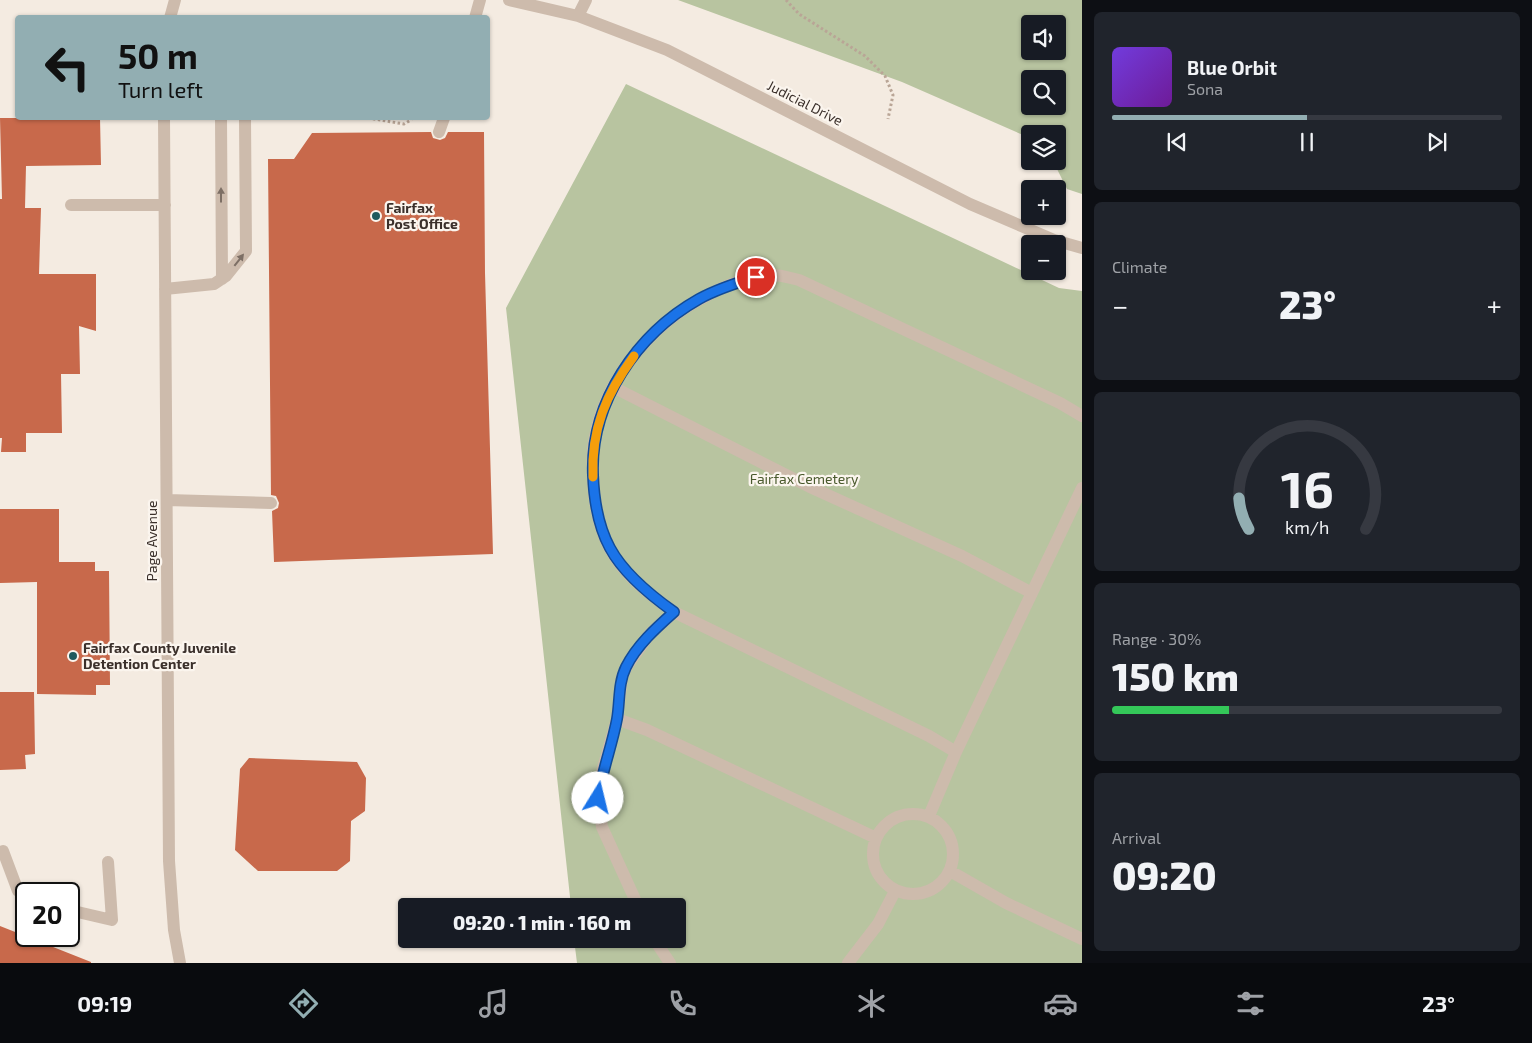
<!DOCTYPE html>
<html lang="en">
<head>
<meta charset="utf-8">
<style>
	:root { --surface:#171b24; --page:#20242c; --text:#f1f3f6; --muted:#9ea1a6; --line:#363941; --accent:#92aeb2 }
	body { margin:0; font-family:"Exo 2",sans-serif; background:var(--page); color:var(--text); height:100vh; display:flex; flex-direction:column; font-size:19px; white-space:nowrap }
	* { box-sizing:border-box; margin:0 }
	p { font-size:16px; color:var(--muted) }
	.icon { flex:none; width:28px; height:28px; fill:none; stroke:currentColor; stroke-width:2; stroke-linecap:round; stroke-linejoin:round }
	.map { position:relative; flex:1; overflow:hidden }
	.sheet { display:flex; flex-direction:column; gap:12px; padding:12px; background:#0d0f14; width:450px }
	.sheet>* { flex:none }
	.top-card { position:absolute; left:15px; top:15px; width:475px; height:105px; border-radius:5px; box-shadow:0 1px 4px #0004; background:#92aeb2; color:#111; overflow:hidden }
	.fabs { position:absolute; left:1021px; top:15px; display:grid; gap:10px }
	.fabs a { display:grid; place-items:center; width:45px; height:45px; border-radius:5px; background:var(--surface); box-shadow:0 1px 4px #0004; font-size:25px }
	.speed { position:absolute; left:15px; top:882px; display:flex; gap:10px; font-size:25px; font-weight:700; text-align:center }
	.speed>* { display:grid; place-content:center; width:65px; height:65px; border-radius:50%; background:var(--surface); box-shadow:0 1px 4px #0004; line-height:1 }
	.speed .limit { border:2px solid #111; border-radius:8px; background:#fff; color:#111 }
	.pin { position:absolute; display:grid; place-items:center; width:42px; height:42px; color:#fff; margin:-21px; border:2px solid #fff; border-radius:50%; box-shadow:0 1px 5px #0007 }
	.me { position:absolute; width:55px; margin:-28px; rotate:9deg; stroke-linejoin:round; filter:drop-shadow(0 0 4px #0008) }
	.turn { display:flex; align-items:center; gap:18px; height:105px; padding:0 20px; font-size:22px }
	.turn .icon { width:65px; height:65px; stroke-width:2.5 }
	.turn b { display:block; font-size:35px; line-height:42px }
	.big { font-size:38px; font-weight:800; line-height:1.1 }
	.sheet .card { flex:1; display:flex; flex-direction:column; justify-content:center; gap:8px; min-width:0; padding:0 18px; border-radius:8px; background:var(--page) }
	.sheet .dial { align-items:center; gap:0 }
	.dial svg { height:130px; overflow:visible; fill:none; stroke:var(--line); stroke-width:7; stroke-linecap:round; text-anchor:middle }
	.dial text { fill:var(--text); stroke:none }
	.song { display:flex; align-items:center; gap:15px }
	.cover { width:60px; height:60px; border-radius:8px; background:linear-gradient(135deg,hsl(260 70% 55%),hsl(280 70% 35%)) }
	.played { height:5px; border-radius:2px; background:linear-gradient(90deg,var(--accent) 50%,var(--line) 50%) }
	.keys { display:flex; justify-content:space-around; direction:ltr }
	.heat { display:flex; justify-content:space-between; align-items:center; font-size:28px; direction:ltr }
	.charge { height:8px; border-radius:4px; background:linear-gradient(90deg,#34c759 30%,var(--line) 0) }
	.trip { position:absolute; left:398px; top:898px; width:288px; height:50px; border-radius:5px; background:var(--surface); box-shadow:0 1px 4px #0004; font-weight:800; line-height:50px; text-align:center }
	.menu { display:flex; height:80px; justify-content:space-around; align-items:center; background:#090b0e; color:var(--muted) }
	.menu .icon { width:35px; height:35px }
	.menu .active { color:var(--accent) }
	.menu b { font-size:22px; color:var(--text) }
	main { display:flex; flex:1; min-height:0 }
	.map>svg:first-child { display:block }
	.green { fill:#b8c4a0; fill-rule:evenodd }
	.building { fill:#c8694b }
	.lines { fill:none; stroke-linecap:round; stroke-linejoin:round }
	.path { stroke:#b9a596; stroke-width:3; stroke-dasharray:2.5 2.5; stroke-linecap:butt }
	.minor { stroke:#cdbbac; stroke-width:12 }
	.oneway { fill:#7d6f65 }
	.route-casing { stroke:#114b97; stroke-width:12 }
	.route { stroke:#1a73e8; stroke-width:9 }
	.slow { stroke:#f59e0b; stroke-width:9 }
	.poi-dot { fill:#1f5a5e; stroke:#fbf5ee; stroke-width:2 }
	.labels { text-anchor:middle; stroke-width:4.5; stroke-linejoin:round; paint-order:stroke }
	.street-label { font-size:14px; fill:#3b302b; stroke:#fbf5ee }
	.poi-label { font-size:14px; font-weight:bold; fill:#3b302b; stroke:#fbf5ee; text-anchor:start }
	.park-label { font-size:14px; fill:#4a5a2e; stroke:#fbf5ee }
</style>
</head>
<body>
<main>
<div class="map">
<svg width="1082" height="963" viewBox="0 0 1082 963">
	<rect width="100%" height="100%" fill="#f4ebe1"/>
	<path class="green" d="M678 0H1082V194L1067 189 1053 161H1058V134H1030V138L902 82ZM1030 24H1058V51H1030ZM1030 79H1058V106H1030Z
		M626 84 1059 288 1082 291V963H577L574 939H676V906H571L506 308Z"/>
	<path class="building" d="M0 118H100L101 165 26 166 25 208H41L39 274H96V331L79 326 80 374H61L62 433H26V452H1L2 438H0V199H2Z
		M431 132 433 138 440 140 445 138 448 132H484L485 273 493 554 274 562 272 511 278 508 279 503 276 496 271 495 268 159H294L312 133Z
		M0 509H59V562H95V571H109L110 685H96V695L37 694V582L0 583Z
		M0 692H34L35 754 25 755 26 769 0 770Z
		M249 758 357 762 366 778 365 811 351 821 350 861 337 871H258L235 850 240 769Z
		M0 926 91 962V963H0Z"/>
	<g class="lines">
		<path class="path" d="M786 0 799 14 865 56 885 76 893 95 888 119
			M368 118 404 124 411 120 412 118"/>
		<path class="minor" d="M509 0 578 16 667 50 970 204 1054 240 1082 248
			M578 16 586 0
			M170 18 175 0
			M475 18 480 0
			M164 118 169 861 174 930 180 963
			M221 118 222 279
			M439 132 444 118
			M71 205H165
			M165 289 214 284 226 276 246 251 245 118
			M613 387 810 487 962 556 1032 593
			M167 500 271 503
			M674 612 929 736 956 752
			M617 719 647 730 876 838
			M873 854a40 40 0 1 1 80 0a40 40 0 1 1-80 0Z
			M929 816 956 752 1082 488
			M3 851 18 891 26 894
			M950 871 1006 903 1082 939
			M638 906 602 827 598 798 601 775 617 719 622 677 627 666 649 635 674 612C650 595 624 575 610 549 599 528 594 503 593 479 593 467 592 454 594 442 604 379 653 322 708 295 727 285 751 275 773 275 781 275 790 278 799 280L1060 403 1082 416
			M69 910 112 920 108 862
			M654 939 670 963
			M848 963 878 924 895 891"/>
	</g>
	<defs><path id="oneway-solid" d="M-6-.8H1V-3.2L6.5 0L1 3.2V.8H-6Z" transform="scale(1.25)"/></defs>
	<g class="oneway">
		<use href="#oneway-solid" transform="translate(221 195) rotate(-90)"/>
		<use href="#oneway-solid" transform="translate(239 260) rotate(-52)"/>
	</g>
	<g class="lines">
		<defs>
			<path id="route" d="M598 798C602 771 612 746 617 719 620 702 618 683 626 667 637 645 656 628 674 612 650 595 624 574 610 548 598 526 594 500 593 475 590 402 637 334 699 299 717 289 736 283 756 277"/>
		</defs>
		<use href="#route" class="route-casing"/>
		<use href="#route" class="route"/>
		<path class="slow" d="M593 477C591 429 606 394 634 356"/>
	</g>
	<g class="poi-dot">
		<circle cx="376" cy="216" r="5"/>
		<circle cx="73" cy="656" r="5"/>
	</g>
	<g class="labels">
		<g class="street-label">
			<text transform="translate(805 103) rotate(27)" y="5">Judicial Drive</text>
			<text transform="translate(152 541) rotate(-90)" y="5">Page Avenue</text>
		</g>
		<g class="poi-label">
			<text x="386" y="213">Fairfax<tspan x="386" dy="16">Post Office</tspan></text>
			<text x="83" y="653">Fairfax County Juvenile<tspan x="83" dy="16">Detention Center</tspan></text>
		</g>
		<g class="park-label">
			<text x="804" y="484">Fairfax Cemetery</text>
		</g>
	</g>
</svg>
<div class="fabs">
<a><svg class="icon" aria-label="sound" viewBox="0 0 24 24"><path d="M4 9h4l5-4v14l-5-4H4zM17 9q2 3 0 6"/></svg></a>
<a><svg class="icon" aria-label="search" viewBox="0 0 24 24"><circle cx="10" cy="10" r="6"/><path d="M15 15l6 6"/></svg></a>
<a><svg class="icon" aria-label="layers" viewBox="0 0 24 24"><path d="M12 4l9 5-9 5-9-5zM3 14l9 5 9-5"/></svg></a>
<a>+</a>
<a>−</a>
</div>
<div class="speed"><div class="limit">20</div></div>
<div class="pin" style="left:756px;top:277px;background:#d93025"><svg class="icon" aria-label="arrive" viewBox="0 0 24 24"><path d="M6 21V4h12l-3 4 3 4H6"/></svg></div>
<svg class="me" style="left:598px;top:798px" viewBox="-20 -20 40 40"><circle r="19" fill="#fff"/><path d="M0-13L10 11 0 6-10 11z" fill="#1a73e8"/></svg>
<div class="trip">09:20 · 1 min · 160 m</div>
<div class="top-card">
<div class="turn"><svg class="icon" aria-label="left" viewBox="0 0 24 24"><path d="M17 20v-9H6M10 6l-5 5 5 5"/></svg><div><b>50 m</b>Turn left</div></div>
</div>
</div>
<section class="sheet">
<div class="card">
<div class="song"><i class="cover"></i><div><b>Blue Orbit</b><p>Sona</p></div></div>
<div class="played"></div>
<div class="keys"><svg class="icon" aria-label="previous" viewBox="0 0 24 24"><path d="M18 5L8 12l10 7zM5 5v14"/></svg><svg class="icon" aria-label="pause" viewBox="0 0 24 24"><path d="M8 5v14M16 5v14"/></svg><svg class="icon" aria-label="next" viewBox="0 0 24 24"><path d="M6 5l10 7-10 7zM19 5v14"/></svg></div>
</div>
<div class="card"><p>Climate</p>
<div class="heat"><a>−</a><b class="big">23°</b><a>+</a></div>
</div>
<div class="card dial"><svg viewBox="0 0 100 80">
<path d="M14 69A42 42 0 1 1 86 69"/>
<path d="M14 69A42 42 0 0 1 8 50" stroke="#92aeb2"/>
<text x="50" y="56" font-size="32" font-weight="700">16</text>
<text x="50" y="72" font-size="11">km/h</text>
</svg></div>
<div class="card"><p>Range · 30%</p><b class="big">150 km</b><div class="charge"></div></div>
<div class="card"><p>Arrival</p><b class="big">09:20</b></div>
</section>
</main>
<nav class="menu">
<b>09:19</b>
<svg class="icon active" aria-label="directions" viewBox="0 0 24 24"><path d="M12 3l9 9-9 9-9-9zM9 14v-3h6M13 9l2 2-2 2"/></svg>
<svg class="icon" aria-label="music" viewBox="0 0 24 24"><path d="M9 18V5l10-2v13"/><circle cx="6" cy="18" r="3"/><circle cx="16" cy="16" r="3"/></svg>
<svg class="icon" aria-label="phone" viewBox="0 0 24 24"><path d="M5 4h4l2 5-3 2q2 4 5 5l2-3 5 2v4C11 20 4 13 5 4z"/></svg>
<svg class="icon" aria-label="climate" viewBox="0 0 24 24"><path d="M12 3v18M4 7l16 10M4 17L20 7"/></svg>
<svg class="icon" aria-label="car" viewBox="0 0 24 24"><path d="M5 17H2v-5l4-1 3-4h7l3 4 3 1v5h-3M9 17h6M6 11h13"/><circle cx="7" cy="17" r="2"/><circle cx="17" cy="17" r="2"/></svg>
<svg class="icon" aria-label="filters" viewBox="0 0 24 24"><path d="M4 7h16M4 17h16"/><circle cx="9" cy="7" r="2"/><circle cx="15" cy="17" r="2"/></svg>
<b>23°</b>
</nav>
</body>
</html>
